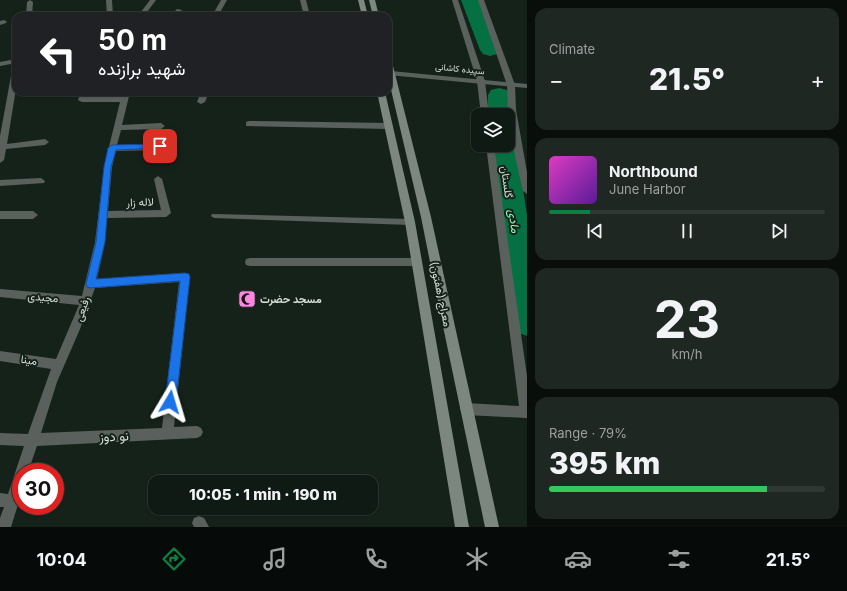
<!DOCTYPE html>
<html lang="en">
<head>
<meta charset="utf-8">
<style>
	:root { --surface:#101a14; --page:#1e2722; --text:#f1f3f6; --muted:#9ca1a0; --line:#303834; --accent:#0b8043 }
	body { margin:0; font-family:Inter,Vazirmatn,sans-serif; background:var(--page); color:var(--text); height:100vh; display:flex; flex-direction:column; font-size:15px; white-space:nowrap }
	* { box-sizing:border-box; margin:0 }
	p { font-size:13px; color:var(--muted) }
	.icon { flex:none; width:22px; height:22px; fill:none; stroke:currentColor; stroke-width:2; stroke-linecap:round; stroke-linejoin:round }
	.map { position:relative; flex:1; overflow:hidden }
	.sheet { display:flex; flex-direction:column; gap:8px; padding:8px; background:#090e0b; width:320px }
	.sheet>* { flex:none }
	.banner { position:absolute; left:12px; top:12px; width:380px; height:84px; border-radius:12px; box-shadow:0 1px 3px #0004,0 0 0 1px var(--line); background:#202124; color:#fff; overflow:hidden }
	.buttons { position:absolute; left:471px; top:108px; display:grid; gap:8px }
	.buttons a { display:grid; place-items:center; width:44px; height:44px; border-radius:8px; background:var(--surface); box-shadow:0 1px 3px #0004,0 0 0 1px var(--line); font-size:20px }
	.speed { position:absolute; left:12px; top:463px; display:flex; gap:8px; font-size:20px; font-weight:700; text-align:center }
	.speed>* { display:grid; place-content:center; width:52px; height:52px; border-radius:50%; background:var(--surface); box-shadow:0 1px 3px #0004,0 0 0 1px var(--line); line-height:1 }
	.speed .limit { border:6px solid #d22; background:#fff; color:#111 }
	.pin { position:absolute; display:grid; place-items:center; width:34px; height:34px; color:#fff; margin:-17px; border-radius:8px; box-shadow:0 2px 6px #0006 }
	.me { position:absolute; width:44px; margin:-22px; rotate:7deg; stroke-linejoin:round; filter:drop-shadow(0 0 3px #0008) }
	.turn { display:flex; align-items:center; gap:14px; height:84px; padding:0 20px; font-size:18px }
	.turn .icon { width:52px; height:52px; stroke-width:2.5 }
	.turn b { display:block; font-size:28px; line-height:34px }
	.big { font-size:30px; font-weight:800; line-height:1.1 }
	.sheet .widget { flex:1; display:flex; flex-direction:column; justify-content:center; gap:6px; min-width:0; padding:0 14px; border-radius:12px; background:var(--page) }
	.sheet .dial { align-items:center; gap:0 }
	.dial b { font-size:52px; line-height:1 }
	.song { display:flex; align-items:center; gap:12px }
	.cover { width:48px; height:48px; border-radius:6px; background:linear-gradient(135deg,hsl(310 70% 55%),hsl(270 70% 35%)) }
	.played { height:4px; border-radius:2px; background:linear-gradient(90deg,var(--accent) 15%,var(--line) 15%) }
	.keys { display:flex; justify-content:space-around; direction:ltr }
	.heat { display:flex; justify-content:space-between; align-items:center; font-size:22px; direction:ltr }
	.charge { height:6px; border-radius:3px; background:linear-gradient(90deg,#34c759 79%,var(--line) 0) }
	.trip { position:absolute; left:148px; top:475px; width:230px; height:40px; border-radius:12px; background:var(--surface); box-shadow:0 1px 3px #0004,0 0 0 1px var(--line); font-weight:800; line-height:40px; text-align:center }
	.tabs { display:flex; height:64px; justify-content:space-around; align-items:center; background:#060a08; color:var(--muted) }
	.tabs .icon { width:28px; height:28px }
	.tabs .current { color:var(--accent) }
	.tabs b { font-size:18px; color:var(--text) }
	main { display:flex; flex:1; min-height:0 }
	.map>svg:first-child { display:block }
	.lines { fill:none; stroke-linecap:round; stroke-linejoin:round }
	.river { fill:#057143; fill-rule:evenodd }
	.service { fill:#5a615d; fill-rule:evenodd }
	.minor { fill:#5a615d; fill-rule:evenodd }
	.tertiary { fill:#5a615d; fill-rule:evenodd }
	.secondary { fill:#7c8780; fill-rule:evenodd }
	.route { fill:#1a73e8; stroke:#114b97 }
	.labels { text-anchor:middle; stroke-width:4; stroke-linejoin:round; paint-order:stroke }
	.far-street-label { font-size:9px; fill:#d6dfd9; stroke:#15221a }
	.street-label { font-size:11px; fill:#d6dfd9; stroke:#15221a }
	.poi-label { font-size:11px; font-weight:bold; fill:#d6dfd9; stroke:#15221a; text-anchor:start }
	.water-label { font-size:12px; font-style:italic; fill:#88feba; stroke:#15221a }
	.near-street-label { font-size:13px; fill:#d6dfd9; stroke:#15221a }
</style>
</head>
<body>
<main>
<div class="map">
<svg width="527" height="527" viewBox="0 0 527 527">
	<rect width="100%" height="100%" fill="#15221a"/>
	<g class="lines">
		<path class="river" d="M461 0H479L500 50 497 54 490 56 483 54 480 50Z
			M499 88 507 90C513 98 514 112 508 120V115H488V95L491 90Z
			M508 138 513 139 516 145 527 215V336L516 332 511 322 492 145H508Z"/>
		<path class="service" d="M212 214 410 219 413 222 410 225 214 218 211 216Z"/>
		<path class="minor" d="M30 0 33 2 32 16H26L27 2Z
			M106 0H112L113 16H107Z
			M150 0H156L144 16H138Z
			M221 0H227L218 16H212Z
			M300 0H306L310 16H304Z
			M452 0H458L485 81 489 115H481L477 81Z
			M478 0H484L515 85 516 110 527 172V194L523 191 515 156 508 110 507 85Z
			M177 9 182 10 177 16H170Z
			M4 20 7 22 6 23 0 25V21Z
			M13 65H16V89L7 144 45 139 49 142 45 145 6 149 4 160 0 163V136Z
			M81 92H89L87 97H121L122 92H130L122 125 161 123 165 126 161 129 121 130 117 145 160 144 164 147 160 150 116 151 112 167 108 211 161 210 154 179 158 176 162 179 171 213 166 217 107 218 105 242 97 279 185 273 189 274 190 277 174 427 197 426 201 428 203 432 201 436 197 438 37 446 28 472H21V495L11 527H0V518L4 507H0V493L8 494 24 446 0 445V433L28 434 51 369 0 361V351L56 359 79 305 0 297V289L82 296 95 242 104 167 120 102H82L78 100ZM179 282 162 428 41 433 57 382 80 329 95 288Z
			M201 92H209L205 102 201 104 197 102Z
			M249 121 389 123 393 126 389 129 246 126V122Z
			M486 145H494L527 376V418L466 415 462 413 460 409 462 405 466 403 519 406Z
			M41 178 45 181 44 183 0 186V180Z
			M0 211H33L38 215 33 219H0Z
			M250 258H417L421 259 422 262 421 265 417 266H250L246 265 245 262 246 259Z
			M199 516 204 518 209 527H194L192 523 194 518Z"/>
		<path class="tertiary" d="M16 59V63L0 66V62Z
			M391 71 527 84V88L388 75V72Z"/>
		<path class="secondary" d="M358 0H364L368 16H362Z
			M369 0H375L379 16H373Z
			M388 60 392 62 431 217 499 527H485L440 312 421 217 388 77Z
			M377 92H385L415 222 469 527H455L405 222Z"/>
	</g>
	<path class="route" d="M160 144 163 145V148L116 150 111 167 105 242 96 279 185 273 189 274 190 277 176 402 174 406 170 408 167 406 165 402 180 281 90 288 87 287 86 284 96 242 104 167 108 148 112 145Z"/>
	<defs>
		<symbol id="mosque-square" viewBox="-11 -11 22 22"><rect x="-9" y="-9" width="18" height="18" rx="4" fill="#fd86e1" stroke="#15221a"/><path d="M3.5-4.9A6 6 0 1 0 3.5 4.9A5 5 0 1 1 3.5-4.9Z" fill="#111"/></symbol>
	</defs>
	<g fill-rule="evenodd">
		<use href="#mosque-square" x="237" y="289" width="20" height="20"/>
	</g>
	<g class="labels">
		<g class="far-street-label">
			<text transform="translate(460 69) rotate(6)" y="3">سپیده کاشانی</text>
		</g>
		<g class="street-label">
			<text transform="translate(507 182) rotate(82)" y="4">گلستان</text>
			<text transform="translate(140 202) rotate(-2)" y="4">لاله زار</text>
			<text transform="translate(441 294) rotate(78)" y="4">معراج (هفتون)</text>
			<text transform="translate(43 297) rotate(5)" y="4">مجیدی</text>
			<text transform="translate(82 309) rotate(-71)" y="4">رفیعی</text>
			<text transform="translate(29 360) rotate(9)" y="4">مینا</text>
		</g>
		<g class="poi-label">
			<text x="260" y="303">مسجد حضرت</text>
		</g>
		<g class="water-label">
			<text transform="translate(514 221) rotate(83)" y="4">مادی</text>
		</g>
		<g class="near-street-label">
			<text transform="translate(114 436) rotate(-2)" y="5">نو دوز</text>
		</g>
	</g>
</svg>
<div class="buttons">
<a><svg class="icon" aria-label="layers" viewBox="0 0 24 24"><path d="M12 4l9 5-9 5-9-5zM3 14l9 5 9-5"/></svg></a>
</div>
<div class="speed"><div class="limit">30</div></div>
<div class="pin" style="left:160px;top:146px;background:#d93025"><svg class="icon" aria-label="arrive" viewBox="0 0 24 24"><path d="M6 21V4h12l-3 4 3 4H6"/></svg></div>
<svg class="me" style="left:170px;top:402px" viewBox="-20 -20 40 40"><path d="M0-17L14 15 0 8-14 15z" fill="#1a73e8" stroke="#fff" stroke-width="4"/></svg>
<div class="trip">10:05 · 1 min · 190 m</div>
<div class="banner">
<div class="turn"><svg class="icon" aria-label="left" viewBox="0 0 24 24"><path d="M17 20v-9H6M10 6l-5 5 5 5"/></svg><div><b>50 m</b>شهید برازنده</div></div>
</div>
</div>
<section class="sheet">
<div class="widget"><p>Climate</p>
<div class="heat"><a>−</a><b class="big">21.5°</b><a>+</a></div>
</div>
<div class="widget">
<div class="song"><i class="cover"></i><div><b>Northbound</b><p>June Harbor</p></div></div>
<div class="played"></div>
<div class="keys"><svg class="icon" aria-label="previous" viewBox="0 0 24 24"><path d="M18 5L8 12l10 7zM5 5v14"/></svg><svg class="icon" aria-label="pause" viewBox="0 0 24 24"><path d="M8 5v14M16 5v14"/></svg><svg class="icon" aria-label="next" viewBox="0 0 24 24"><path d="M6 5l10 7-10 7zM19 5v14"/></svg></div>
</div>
<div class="widget dial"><b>23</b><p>km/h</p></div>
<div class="widget"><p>Range · 79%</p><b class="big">395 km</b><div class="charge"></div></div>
</section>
</main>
<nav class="tabs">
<b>10:04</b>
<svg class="icon current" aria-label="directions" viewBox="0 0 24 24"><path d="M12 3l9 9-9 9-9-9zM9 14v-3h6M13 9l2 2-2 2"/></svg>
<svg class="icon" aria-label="music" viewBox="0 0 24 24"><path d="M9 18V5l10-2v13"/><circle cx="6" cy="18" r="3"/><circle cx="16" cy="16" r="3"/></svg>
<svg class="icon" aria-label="phone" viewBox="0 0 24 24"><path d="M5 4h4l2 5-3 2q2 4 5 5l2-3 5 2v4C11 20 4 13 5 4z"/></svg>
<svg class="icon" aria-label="climate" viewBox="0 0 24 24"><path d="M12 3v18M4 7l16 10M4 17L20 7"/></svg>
<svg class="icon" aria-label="car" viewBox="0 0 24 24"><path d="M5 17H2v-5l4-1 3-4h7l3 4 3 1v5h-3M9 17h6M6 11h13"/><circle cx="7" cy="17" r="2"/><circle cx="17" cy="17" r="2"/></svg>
<svg class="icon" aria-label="filters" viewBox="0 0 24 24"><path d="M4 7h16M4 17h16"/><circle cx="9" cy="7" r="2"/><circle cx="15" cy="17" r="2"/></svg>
<b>21.5°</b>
</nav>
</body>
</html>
